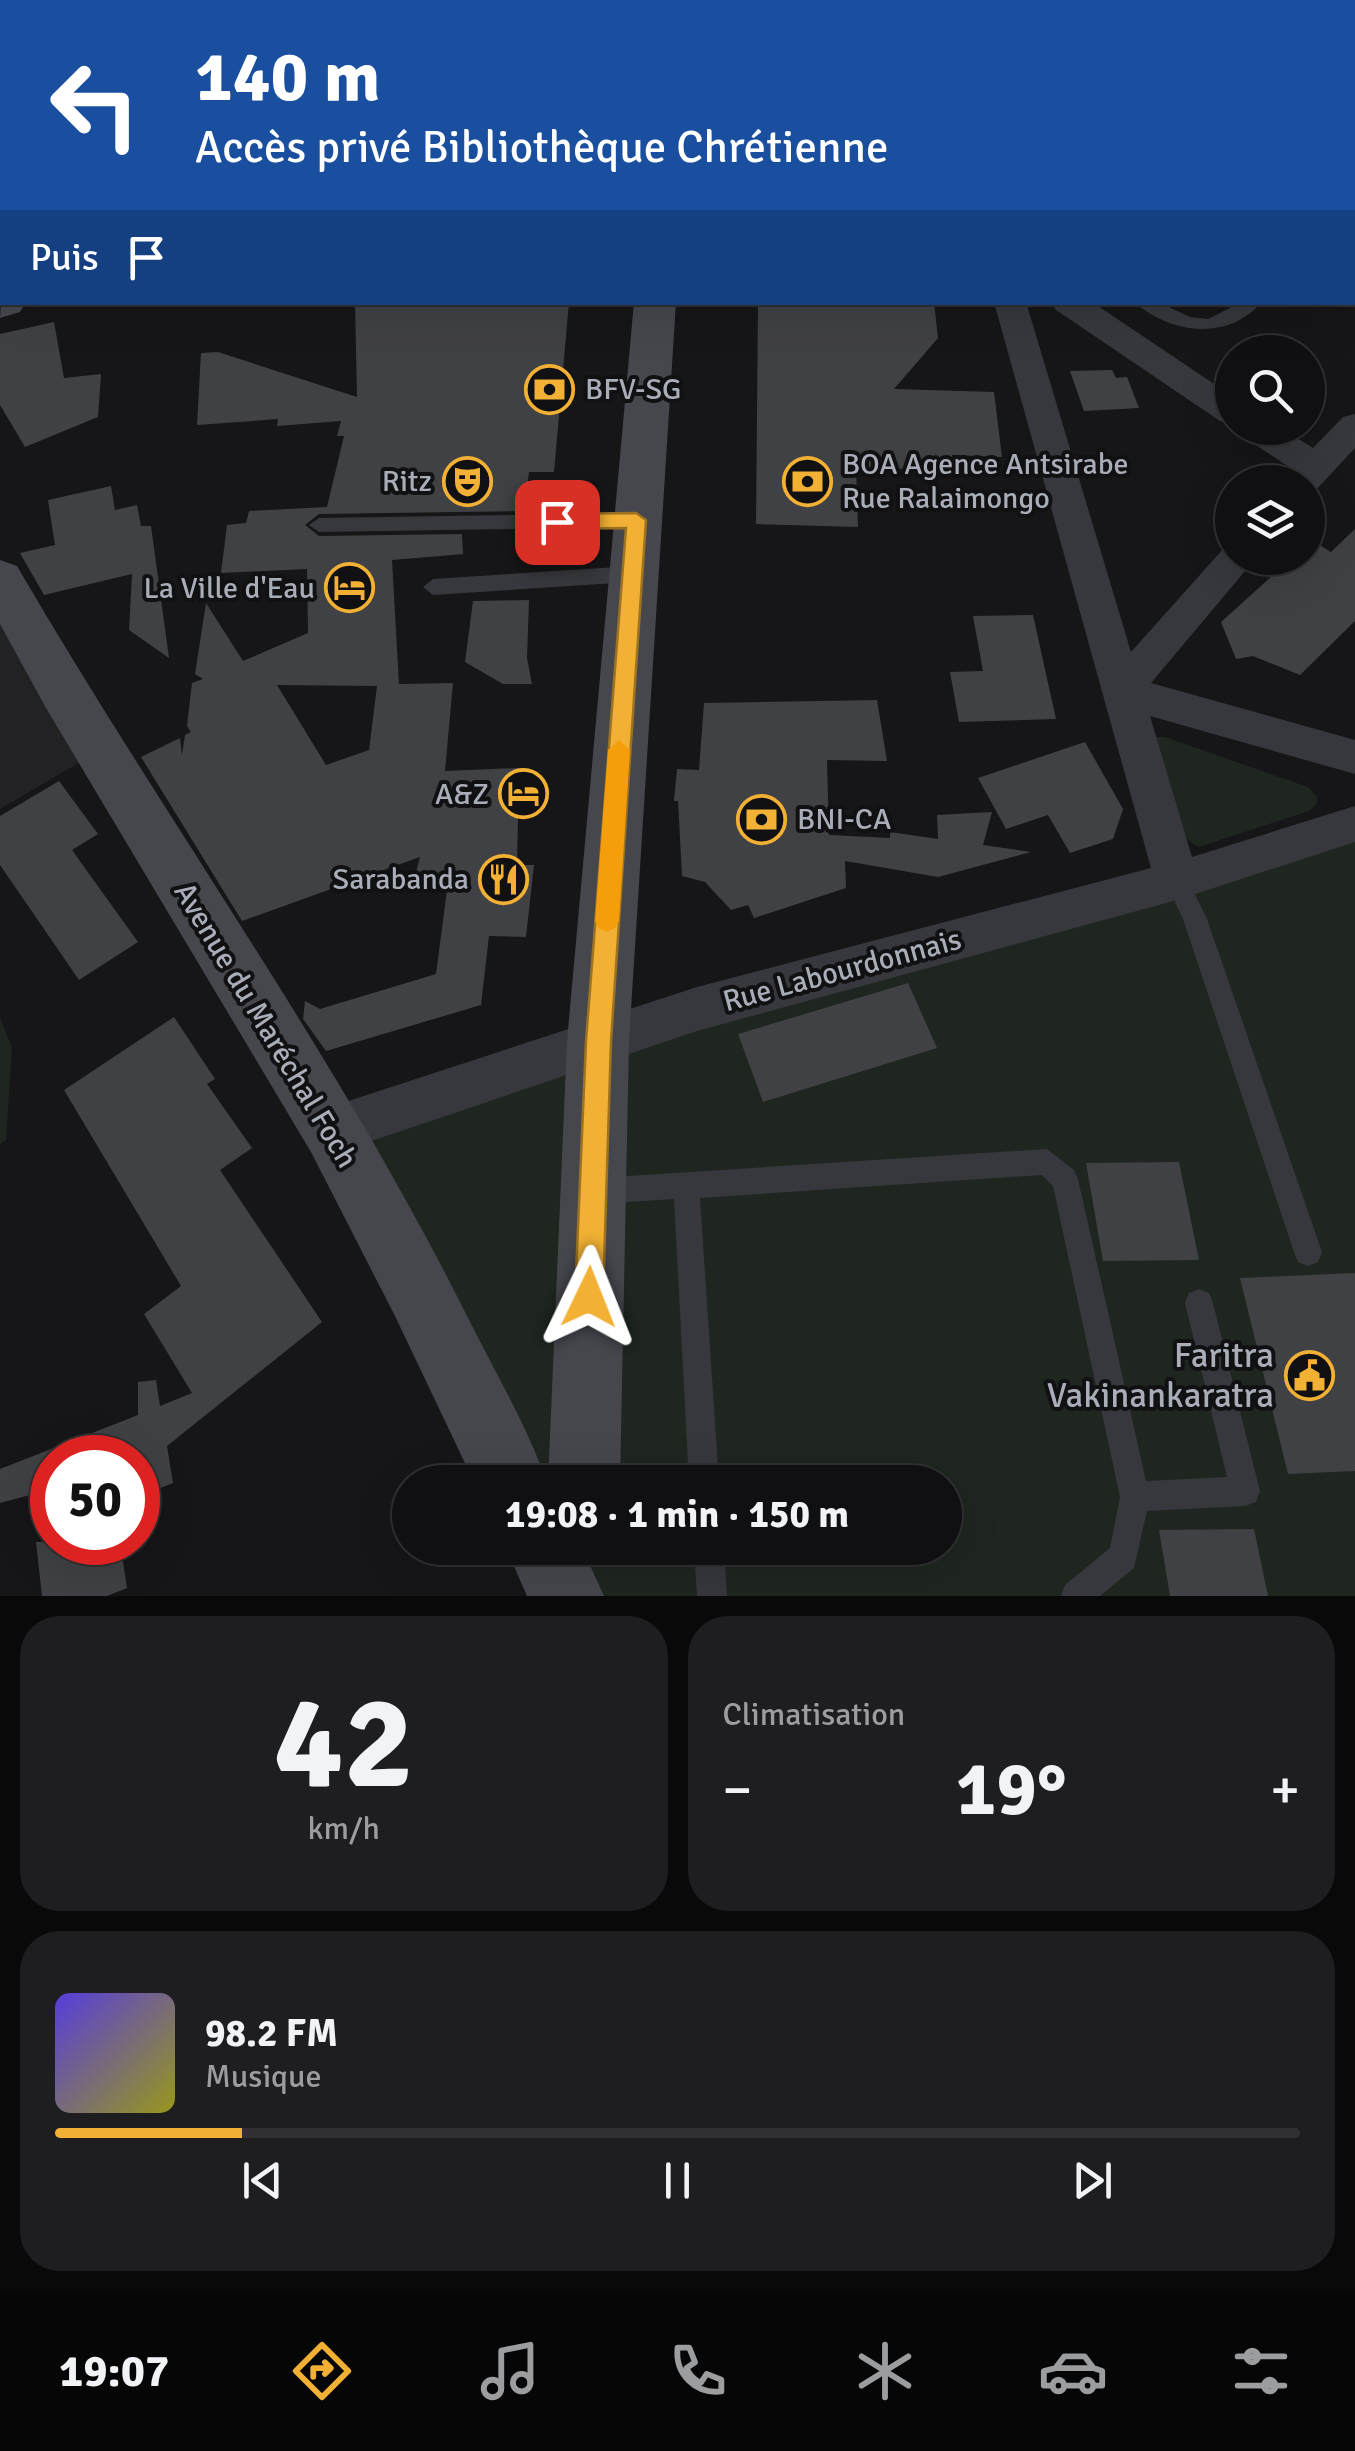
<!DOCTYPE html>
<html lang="fr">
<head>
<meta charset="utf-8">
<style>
	:root { --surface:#101012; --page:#1e1e20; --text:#f1f3f6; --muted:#9c9d9f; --line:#303032; --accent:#f2b134 }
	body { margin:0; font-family:Signika,sans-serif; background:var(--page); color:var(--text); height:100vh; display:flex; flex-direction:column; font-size:38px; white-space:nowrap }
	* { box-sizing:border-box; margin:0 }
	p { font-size:32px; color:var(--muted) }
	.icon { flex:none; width:55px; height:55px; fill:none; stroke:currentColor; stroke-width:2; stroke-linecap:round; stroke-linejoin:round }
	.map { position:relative; height:1596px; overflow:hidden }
	.panel { display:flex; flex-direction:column; gap:20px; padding:20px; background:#09090a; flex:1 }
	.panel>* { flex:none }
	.banner { position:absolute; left:0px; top:0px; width:1355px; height:305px; box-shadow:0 10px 40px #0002,0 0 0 2px var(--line); background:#1a4fa0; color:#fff; overflow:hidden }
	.tools { position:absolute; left:1215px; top:335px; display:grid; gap:20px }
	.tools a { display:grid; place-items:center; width:110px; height:110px; border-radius:50%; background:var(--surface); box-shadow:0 10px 40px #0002,0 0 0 2px var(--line); font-size:50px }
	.speed { position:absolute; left:30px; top:1435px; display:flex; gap:20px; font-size:50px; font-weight:700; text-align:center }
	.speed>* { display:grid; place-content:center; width:130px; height:130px; border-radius:50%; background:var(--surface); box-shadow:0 10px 40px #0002,0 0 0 2px var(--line); line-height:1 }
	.speed .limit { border:15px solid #d22; background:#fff; color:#111 }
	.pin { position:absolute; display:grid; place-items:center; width:85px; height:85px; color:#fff; margin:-42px; border-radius:20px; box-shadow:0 5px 15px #0006 }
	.me { position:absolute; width:110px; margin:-55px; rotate:2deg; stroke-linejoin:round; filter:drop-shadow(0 0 8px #0008) }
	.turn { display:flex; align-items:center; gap:35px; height:210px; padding:0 30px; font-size:45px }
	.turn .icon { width:130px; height:130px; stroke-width:2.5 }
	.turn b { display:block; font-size:70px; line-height:85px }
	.then { display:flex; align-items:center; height:95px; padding:0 30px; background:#0003; gap:20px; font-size:38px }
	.big { font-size:75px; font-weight:700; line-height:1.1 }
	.panel .card { flex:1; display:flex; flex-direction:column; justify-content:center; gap:15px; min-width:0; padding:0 35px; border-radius:40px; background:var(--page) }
	.panel .dial { align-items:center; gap:0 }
	.dial b { font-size:130px; line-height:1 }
	.song { display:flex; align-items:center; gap:30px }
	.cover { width:120px; height:120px; border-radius:15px; background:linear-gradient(135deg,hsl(250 70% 55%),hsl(60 70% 35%)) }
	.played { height:10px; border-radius:5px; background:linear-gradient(90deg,var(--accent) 15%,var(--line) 15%) }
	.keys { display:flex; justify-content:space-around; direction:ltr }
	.heat { display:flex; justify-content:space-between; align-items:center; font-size:55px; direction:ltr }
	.panel .tiles { flex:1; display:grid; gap:20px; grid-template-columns:1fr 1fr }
	.card:last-child { grid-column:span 2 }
	.trip { position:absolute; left:392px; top:1465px; width:570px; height:100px; border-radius:50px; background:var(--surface); box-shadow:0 10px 40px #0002,0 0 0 2px var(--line); font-weight:700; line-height:100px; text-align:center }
	.dock { display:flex; height:160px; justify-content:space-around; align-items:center; background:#060607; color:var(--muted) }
	.dock .icon { width:70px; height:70px }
	.dock .on { color:var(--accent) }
	.dock b { font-size:45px; color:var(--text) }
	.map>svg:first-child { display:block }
	.built { fill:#222225 }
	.green { fill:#1e261f }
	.building { fill:#404145; fill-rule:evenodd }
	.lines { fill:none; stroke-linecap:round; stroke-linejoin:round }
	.lane { fill:#37383d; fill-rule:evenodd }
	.street { fill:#37383d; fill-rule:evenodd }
	.secondary { fill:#45474d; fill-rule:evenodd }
	.route { fill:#f2b134; stroke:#9d7322; stroke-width:2.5 }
	.slow { fill:#f59e0b }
	.labels { text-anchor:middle; stroke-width:8; stroke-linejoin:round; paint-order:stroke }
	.poi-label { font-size:30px; fill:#a8adb8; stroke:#111113; text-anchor:end }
	.street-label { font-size:30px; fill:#a8adb8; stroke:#111113 }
	.near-poi-label { font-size:35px; fill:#a8adb8; stroke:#111113; text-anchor:end }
</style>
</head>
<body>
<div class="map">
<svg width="1355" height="1596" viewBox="0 0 1355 1596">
	<rect width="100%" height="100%" fill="#161618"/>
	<path class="built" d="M0 579 99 751 0 809Z"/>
	<path class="green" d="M1155 737H1165L1308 787 1317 797V804L1309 811 1199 847C1168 835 1162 768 1155 737Z
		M1355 824V1596H566L543 1548H945V1482H511L419 1292 333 1130Z
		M0 1018 12 1047 6 1140 0 1144Z"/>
	<path class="building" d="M355 302H569L554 472H529L524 511 319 514 305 525 319 536 462 534 463 554 392 560 399 684 453 683 445 771 519 768 517 865H534L526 937 489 936 481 1005 326 1051 303 1019 305 1001 320 1009 436 974 447 890 412 887 420 857 242 921 141 757 180 738 182 755 185 735 191 732 187 726 192 683 203 679 195 674 206 603 243 661 308 633 307 569 221 573 227 525 246 523 249 511 327 507 344 436H337L341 421 277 426 278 419 197 425 201 353 218 352 357 397ZM277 685 377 686 369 750 326 765Z
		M758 302H934L938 338 894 389 994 392 1002 457 952 455 954 470 856 468 858 527 756 524Z
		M54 322 64 378 101 374 98 417 25 447 0 405V334Z
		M1112 370 1116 378 1127 377 1139 408 1084 411 1070 371Z
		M111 486 115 510 137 505 141 526H151L169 658 129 630 132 574 44 595 20 553 55 545 48 500Z
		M1355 529V621L1300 675 1253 656 1236 659 1221 622 1272 576 1255 565 1260 558H1308V538L1331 552Z
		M529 600 527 658 532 684H503L465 662 473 601Z
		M1033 615 1056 719 959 722 950 672 983 671 973 616Z
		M877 700 887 761 827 760 829 835 890 838V832L938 839 937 815 992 812 983 845 1031 852 938 877 845 861 846 888 754 918 748 905 731 910 705 882 682 876 678 801H674L677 769 699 770 704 703Z
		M1085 742 1123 809 1113 839 1070 853 1048 815 1006 829 978 778Z
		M59 781 98 834 72 850 138 942 79 980 0 865V816Z
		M908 983 937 1048 763 1102 738 1034Z
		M174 1017 215 1079 207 1084 252 1148 220 1170 322 1322 167 1446 173 1483 138 1497V1458H52V1489L0 1503V1469L138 1415V1382L156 1380 160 1406 192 1393 144 1314 181 1286 64 1090Z
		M1179 1162 1199 1260 1103 1261 1086 1163Z
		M1355 1273V1471L1288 1474 1240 1278Z
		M1254 1529 1268 1596H1170L1159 1530Z
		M36 1542H120L127 1588 107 1596H42Z"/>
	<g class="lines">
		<path class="lane" d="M1352 221 1355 222V233H1352Z
			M1135 302H1158L1190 317 1208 319 1242 302H1255L1258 306C1225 341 1168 333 1135 302Z
			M636 513 646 520 636 527 319 532 309 525 319 518Z
			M632 566 642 574 632 582 433 595 423 587 433 579Z
			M1177 871 1185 874 1207 919 1322 1252 1318 1262 1308 1266 1298 1262 1294 1252 1183 919 1165 881 1169 874Z
			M1047 1149 1074 1170 1078 1179 1146 1481 1227 1477 1185 1303 1189 1293 1199 1289 1209 1293 1213 1303 1260 1491 1256 1502 1245 1506 1147 1511 1134 1568 1100 1596H1061L1065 1585 1110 1548 1120 1497 1053 1186 1042 1175 700 1198 719 1482H689L674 1199 596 1204 587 1200 583 1191 587 1182 596 1178Z
			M694 1548H724L727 1596H697Z"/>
		<path class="street" d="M917 0H943V2H917Z
			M1245 0H1276L1277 2H1246Z
			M1352 34H1355V51H1352Z
			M994 302H1026L1131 652 1224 548 1232 545V558H1256L1151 683 1355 740V774L1150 716 1192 857 1355 806V842L1177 900 697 1031 333 1154 316 1147 308 1130 316 1113 333 1106 697 987 1151 868Z
			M1052 302H1092L1232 396V424L1220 421 1056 310Z
			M1355 414V448L1315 491 1308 493V482H1284L1292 469 1244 437 1238 428H1281L1313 448 1343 417Z"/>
		<path class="secondary" d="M2 289V302H26L20 312 0 318Z
			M634 302H676L629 1041 620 1482H548L567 1041Z
			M0 560 17 566C163 817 335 1052 465 1312 493 1368 526 1424 547 1482H474L395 1316 311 1152 46 708 0 624Z
			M506 1548H582L604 1596H527Z"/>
	</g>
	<path class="route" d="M636 513 646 520 611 1041 603 1297 599 1307 589 1311 579 1307 575 1297 586 1041 626 528 557 529 547 522 557 514Z"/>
	<path class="slow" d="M619 740 630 750 619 921 615 928 607 932 598 928 595 921 608 750Z"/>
	<defs>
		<symbol id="bank-ring" viewBox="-11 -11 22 22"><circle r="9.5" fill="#111113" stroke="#f2b134" stroke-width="1.5"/><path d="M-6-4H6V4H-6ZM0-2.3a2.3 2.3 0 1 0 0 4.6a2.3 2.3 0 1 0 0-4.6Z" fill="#f2b134"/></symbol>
		<symbol id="theatre-ring" viewBox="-11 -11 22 22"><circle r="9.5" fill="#111113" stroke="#f2b134" stroke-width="1.5"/><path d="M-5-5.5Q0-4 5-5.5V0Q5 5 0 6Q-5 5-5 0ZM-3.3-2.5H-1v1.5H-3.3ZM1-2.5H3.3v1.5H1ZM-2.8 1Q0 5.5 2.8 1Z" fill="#f2b134"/></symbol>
		<symbol id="hotel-ring" viewBox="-11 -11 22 22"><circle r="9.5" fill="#111113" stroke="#f2b134" stroke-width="1.5"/><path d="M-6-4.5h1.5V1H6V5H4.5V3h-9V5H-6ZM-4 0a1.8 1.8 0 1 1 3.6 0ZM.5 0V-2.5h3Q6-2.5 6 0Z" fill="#f2b134"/></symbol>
		<symbol id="restaurant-ring" viewBox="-11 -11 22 22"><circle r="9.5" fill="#111113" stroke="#f2b134" stroke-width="1.5"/><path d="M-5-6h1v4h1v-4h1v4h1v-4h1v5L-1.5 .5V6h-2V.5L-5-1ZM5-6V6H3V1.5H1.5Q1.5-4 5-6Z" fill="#f2b134"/></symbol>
		<symbol id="civic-ring" viewBox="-11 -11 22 22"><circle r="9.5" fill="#111113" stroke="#f2b134" stroke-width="1.5"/><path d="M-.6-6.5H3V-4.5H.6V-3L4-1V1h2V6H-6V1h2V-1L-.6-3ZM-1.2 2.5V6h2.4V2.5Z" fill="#f2b134"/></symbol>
	</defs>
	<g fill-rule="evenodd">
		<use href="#bank-ring" x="522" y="362" width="55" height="55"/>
		<use href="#theatre-ring" x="440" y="454" width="55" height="55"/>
		<use href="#bank-ring" x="780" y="454" width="55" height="55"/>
		<use href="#hotel-ring" x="322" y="560" width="55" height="55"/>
		<use href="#hotel-ring" x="496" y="766" width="55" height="55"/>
		<use href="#bank-ring" x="734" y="792" width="55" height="55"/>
		<use href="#restaurant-ring" x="476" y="852" width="55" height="55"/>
		<use href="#civic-ring" x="1282" y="1348" width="55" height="55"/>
	</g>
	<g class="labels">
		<g class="poi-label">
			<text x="585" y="399" text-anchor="start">BFV-SG</text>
			<text x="842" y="474" text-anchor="start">BOA Agence Antsirabe<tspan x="842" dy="34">Rue Ralaimongo</tspan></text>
			<text x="432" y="491">Ritz</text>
			<text x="315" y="598">La Ville d'Eau</text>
			<text x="489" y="804">A&amp;Z</text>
			<text x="797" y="829" text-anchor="start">BNI-CA</text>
			<text x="469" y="889">Sarabanda</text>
		</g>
		<g class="street-label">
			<text transform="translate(842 970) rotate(-15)" y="10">Rue Labourdonnais</text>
			<text transform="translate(266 1025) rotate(59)" y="10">Avenue du Maréchal Foch</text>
		</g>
		<g class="near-poi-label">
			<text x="1274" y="1367">Faritra<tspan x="1274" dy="40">Vakinankaratra</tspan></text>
		</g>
	</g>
</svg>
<div class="tools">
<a><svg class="icon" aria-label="search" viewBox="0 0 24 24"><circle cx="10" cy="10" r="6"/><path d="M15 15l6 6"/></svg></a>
<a><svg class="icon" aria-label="layers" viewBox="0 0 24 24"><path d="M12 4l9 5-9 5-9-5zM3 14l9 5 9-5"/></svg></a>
</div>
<div class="speed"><div class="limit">50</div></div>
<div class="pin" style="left:557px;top:522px;background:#d93025"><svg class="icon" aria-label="arrive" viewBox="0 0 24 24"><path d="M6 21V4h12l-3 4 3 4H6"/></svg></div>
<svg class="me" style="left:589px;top:1297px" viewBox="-20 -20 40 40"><path d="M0-17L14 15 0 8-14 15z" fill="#f2b134" stroke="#fff" stroke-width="4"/></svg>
<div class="trip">19:08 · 1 min · 150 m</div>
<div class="banner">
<div class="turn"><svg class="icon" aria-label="left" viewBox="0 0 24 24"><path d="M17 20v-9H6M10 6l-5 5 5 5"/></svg><div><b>140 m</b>Accès privé Bibliothèque Chrétienne</div></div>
<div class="then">Puis<svg class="icon" aria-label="arrive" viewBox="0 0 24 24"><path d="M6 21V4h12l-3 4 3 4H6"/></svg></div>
</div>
</div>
<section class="panel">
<div class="tiles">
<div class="card dial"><b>42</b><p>km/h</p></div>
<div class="card"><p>Climatisation</p>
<div class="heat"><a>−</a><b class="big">19°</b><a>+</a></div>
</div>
<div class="card">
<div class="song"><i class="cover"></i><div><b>98.2 FM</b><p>Musique</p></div></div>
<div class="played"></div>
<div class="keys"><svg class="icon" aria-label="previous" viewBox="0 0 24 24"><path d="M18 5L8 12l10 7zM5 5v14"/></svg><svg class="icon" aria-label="pause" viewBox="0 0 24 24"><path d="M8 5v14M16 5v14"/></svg><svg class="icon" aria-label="next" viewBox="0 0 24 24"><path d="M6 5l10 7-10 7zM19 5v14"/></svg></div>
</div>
</div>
</section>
<nav class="dock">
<b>19:07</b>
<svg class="icon on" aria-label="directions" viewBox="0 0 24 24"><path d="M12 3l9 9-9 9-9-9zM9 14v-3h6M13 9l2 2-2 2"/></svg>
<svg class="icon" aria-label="music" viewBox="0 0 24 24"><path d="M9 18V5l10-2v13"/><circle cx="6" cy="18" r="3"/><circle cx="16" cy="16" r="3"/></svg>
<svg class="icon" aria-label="phone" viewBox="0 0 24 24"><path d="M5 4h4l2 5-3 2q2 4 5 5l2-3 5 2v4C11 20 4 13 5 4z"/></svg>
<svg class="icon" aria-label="climate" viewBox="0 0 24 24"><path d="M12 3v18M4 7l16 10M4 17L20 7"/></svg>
<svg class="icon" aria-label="car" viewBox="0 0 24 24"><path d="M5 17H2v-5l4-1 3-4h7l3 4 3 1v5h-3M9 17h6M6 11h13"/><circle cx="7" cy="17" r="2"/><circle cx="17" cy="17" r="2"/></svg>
<svg class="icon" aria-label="filters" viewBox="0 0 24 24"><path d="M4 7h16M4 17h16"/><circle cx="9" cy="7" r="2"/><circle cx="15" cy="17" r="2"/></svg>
</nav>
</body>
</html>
